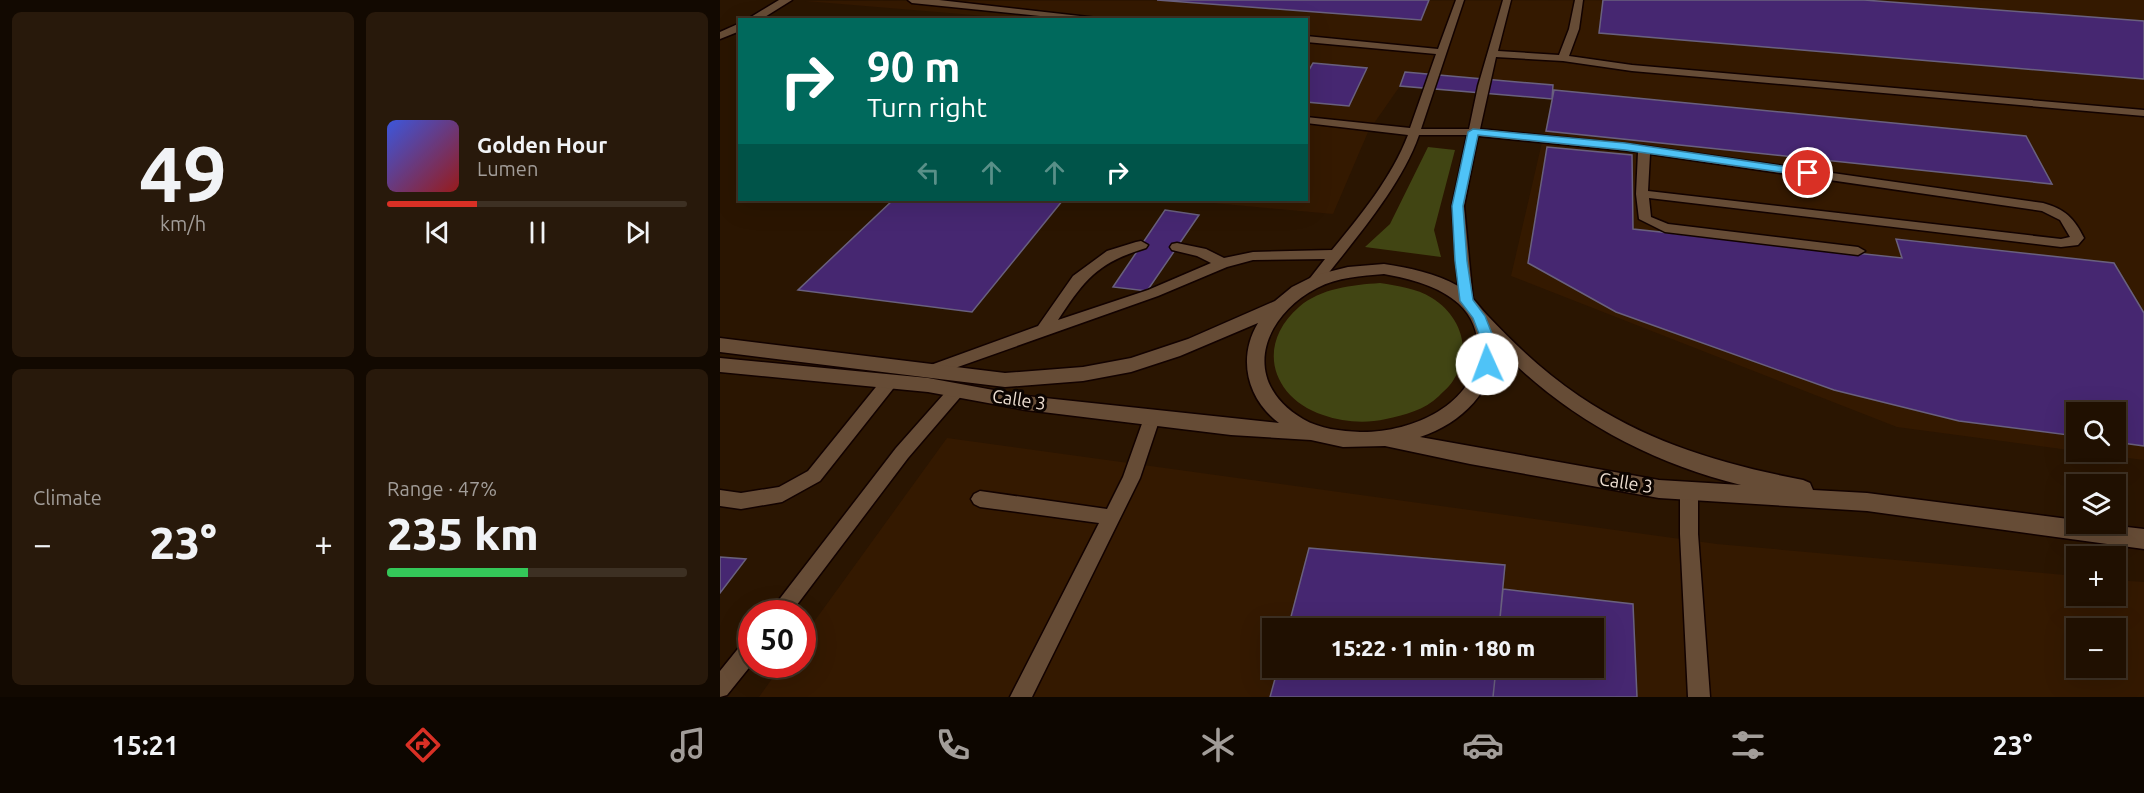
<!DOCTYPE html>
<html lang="en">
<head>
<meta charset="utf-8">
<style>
	:root { --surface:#201001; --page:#28190b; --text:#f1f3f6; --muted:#a29d99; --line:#3d3023; --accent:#d93025 }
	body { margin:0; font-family:Ubuntu,sans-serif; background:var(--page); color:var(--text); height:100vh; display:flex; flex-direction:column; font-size:22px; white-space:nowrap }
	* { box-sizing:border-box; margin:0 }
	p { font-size:20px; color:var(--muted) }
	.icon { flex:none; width:33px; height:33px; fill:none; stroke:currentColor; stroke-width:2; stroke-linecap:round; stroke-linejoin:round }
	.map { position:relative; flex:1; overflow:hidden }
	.panel { display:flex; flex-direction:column; gap:12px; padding:12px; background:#120901; width:720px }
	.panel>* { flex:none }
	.hud { position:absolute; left:18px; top:18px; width:570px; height:183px; border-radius:0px; box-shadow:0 6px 24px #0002,0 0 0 2px var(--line); background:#00695c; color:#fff; overflow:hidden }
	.tools { position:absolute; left:1346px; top:402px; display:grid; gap:12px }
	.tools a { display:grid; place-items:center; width:60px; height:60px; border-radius:0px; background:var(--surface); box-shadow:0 6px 24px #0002,0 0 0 2px var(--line); font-size:30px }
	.speed { position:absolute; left:18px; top:600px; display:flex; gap:12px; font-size:30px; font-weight:700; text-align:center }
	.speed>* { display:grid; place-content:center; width:78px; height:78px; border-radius:50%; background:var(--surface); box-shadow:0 6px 24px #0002,0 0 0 2px var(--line); line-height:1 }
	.speed .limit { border:9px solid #d22; background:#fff; color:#111 }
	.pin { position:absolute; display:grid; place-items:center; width:51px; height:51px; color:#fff; margin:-26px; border:3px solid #fff; border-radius:50%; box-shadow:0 2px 6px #0007 }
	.me { position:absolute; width:66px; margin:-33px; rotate:358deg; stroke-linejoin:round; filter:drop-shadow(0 0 4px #0008) }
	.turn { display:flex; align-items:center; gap:21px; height:126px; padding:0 30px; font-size:27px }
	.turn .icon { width:78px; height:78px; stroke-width:2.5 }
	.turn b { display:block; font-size:42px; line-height:51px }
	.lanes { display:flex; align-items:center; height:57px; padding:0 30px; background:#0003; justify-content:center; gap:30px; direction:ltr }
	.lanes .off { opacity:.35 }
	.big { font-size:45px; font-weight:800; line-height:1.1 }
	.panel .card { flex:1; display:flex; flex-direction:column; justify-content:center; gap:9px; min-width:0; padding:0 21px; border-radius:9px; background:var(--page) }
	.panel .dial { align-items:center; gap:0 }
	.dial b { font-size:78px; line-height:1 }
	.song { display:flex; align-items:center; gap:18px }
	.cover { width:72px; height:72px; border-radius:9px; background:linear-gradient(135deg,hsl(230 70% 55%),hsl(0 70% 35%)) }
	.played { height:6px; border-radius:3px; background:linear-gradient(90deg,var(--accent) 30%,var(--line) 30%) }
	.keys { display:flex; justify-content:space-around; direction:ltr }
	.heat { display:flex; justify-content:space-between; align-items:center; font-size:33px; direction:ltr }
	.charge { height:9px; border-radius:4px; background:linear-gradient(90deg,#34c759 47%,var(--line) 0) }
	.panel .tiles { flex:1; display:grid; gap:12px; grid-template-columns:repeat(2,1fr) }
	.trip { position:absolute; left:542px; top:618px; width:342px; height:60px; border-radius:0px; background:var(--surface); box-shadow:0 6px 24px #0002,0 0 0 2px var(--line); font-weight:800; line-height:60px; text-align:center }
	.menu { display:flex; height:96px; justify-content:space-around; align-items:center; background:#0d0600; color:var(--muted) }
	.menu .icon { width:42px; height:42px }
	.menu .on { color:var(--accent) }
	.menu b { font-size:27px; color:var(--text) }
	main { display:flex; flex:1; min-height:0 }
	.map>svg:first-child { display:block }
	.built { fill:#341900; fill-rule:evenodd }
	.green { fill:#414513 }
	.building { fill:#462771; stroke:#69607e; stroke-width:1.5 }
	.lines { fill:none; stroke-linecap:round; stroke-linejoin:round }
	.service-casing { stroke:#120200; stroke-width:3 }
	.minor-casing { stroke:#120200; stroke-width:3 }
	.secondary-casing { stroke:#120200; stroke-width:3 }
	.service { fill:#664c36; fill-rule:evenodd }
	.minor { fill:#664c36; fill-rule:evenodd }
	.secondary { fill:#664c36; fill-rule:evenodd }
	.route { fill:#4fc3f7; stroke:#337fa1; stroke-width:1.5 }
	.labels { text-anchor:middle; stroke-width:6; stroke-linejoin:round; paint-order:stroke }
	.street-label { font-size:18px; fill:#edded1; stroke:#0c0400 }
</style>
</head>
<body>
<main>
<section class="panel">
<div class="tiles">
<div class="card dial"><b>49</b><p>km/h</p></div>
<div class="card">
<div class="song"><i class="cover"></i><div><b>Golden Hour</b><p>Lumen</p></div></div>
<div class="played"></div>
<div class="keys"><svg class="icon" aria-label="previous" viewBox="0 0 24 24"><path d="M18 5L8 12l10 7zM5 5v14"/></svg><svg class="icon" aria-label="pause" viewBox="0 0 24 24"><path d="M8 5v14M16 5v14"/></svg><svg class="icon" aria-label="next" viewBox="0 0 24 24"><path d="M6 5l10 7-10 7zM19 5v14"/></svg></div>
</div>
<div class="card"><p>Climate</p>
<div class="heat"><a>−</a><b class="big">23°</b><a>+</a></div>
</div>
<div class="card"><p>Range · 47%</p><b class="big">235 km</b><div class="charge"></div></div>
</div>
</section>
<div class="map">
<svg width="1424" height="697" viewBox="0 0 1424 697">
	<rect width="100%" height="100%" fill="#2a1501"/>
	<path class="built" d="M1424 0V460L1359 452H1395V412H1356V451L1177 427 791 276 832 99 680 86 648 132 613 214 461 200H586V20H313L85 1Z
		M227 438 997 544 1356 576V596H1395V580L1424 582V697H39L62 665 82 664 83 637ZM552 628H873V668H552ZM1356 628H1395V668H1356Z"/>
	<path class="green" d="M708 147 735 150 714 230 721 257 645 247 670 224Z
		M660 283C678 286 696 288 712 298 740 315 753 350 734 379 731 385 724 391 719 396 705 410 684 415 666 419 645 424 623 422 603 415 552 398 535 345 579 307 601 288 632 285 660 283Z"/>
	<path class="building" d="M437 0H709L701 20Z
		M883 0H1144L1424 21V79L879 33Z
		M593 63 647 68 629 106 586 102V75Z
		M685 72 833 85 832 99 680 86Z
		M834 90 1306 136 1332 184 826 131Z
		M827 147 912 155 913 229 1182 258 1176 239 1394 263 1424 313V446L1395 442V412H1356V436L1239 421 1114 390 896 312 808 263Z
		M173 200H343L252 312 78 290Z
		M445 210 479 215 427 291 393 287Z
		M589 548 785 565 779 628H568Z
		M0 557 26 559 0 593Z
		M783 589 913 604 917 697H773L776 668H873V628H779Z
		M558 668H776L773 697H550Z"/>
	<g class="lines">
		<defs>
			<path id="service" d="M188 0H219L395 20H359L192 3Z
				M736 0H744L701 129H749L758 86 783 0H791L778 51 839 55 849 29 855 0H863L859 29 849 56 912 65 1424 110V116L912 71 843 61 776 57 760 129 924 146 1323 203C1345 209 1354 218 1364 238L1358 245 1341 247 929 198 931 217 948 224 1138 247 1145 251 1138 255 945 232 919 219 916 194 918 152 758 136 744 206 753 301 746 306 739 301 732 206 747 135H699C681 187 632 243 599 285H589L587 282 605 259 533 260 507 267 438 296 218 374H208L205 370 208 366 318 326 353 276 387 251 416 242 421 241 428 245 426 248C377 263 365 279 338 320L428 290 491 263 477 256 452 250 450 247 452 244 457 243 486 249 504 258 533 252 612 250C641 215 672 177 688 135L586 123V117L690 128 716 54 586 42V36L718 49ZM930 154 1322 211 1340 220 1350 237 1341 239 928 191Z
				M170 375 176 377 178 381 176 385 100 481 62 502 21 509 0 506V490L21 493 59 487 88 471 164 377Z
				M237 384 243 386 245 390 243 394 188 458 70 614H48L176 448 231 386Z
				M432 412 438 413 440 418 420 478 312 697H290L379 523 260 507 254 504 251 499 254 494 260 491 387 509 403 477 424 418 426 413Z
				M969 483 975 485 978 490V534L990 697H968L960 534V490L963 485Z
				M32 637V664L7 695 0 697V671L25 640Z"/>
			<path id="minor" d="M59 0H72L40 20H26Z
				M20 23V31L0 39V32Z"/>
			<path id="secondary" d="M664 264C689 268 716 273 738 286 751 294 757 304 767 315 794 344 825 373 859 396 929 443 1001 464 1083 480L1090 483 1093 490 1147 493 1356 520V524H1381L1424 529V549L1147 511 939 498 750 464 665 446 623 447 591 440 511 435 306 410 208 392 0 372V358L208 378 306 396 559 423C527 399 517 358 538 323L460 356 411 372 363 381 285 387 0 352V338L285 373 363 367 411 358 468 339 555 301 572 287 596 275 628 267ZM664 274C691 279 719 286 739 304 752 316 758 332 758 349 756 406 690 433 640 432 621 431 600 429 583 419 520 382 541 317 597 288 618 277 641 276 664 274ZM776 345C841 415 928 462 1021 485L939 480 700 437C742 423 775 391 776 345Z"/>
		</defs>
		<use href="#service" class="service-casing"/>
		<use href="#minor" class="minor-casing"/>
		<use href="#secondary" class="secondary-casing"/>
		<use href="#service" class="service"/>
		<use href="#minor" class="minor"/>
		<use href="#secondary" class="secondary"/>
	</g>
	<path class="route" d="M753 129 905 143 1088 170 1094 173 1088 176 905 150 758 135 743 206 747 261 753 300 765 316 774 339V364L767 370 760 364 761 339 753 318 740 301 735 261 732 206 748 132Z"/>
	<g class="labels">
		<g class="street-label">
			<text transform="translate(299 400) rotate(9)" y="6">Calle 3</text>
			<text transform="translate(906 483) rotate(9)" y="6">Calle 3</text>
		</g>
	</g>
</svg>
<div class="tools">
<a><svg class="icon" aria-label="search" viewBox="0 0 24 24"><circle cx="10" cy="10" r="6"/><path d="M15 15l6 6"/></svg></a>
<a><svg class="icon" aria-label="layers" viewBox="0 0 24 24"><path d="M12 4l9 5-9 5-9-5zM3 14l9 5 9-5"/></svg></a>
<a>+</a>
<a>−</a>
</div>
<div class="speed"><div class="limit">50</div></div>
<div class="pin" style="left:1088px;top:173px;background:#d93025"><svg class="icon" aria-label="arrive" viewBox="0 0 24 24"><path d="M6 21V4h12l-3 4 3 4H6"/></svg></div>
<svg class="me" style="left:767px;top:364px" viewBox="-20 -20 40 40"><circle r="19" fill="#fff"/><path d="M0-13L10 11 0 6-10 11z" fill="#4fc3f7"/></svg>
<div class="trip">15:22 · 1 min · 180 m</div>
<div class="hud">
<div class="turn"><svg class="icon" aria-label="right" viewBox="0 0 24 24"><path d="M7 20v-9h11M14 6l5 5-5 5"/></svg><div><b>90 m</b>Turn right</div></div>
<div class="lanes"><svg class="icon off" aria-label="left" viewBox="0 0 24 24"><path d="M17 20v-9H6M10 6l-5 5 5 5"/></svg><svg class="icon off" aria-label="ahead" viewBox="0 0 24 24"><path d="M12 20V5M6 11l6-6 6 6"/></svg><svg class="icon off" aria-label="ahead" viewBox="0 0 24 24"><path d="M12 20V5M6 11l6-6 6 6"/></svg><svg class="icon" aria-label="right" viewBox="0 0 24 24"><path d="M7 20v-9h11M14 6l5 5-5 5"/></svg></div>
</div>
</div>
</main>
<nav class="menu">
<b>15:21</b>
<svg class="icon on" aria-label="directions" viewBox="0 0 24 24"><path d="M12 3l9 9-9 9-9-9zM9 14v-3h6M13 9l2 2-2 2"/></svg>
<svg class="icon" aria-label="music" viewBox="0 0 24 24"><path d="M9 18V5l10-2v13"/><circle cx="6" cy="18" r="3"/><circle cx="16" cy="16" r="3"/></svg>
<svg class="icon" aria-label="phone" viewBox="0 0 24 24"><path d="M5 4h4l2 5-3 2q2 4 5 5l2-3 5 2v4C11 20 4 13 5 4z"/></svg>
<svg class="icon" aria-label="climate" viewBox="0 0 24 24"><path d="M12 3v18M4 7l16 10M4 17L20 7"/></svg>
<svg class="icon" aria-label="car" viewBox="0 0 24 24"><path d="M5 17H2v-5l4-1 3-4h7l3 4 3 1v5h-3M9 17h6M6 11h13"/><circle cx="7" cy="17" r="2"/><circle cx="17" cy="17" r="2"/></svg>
<svg class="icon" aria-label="filters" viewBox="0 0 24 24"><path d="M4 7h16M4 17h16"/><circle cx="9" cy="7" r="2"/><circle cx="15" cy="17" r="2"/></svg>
<b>23°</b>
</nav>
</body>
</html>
